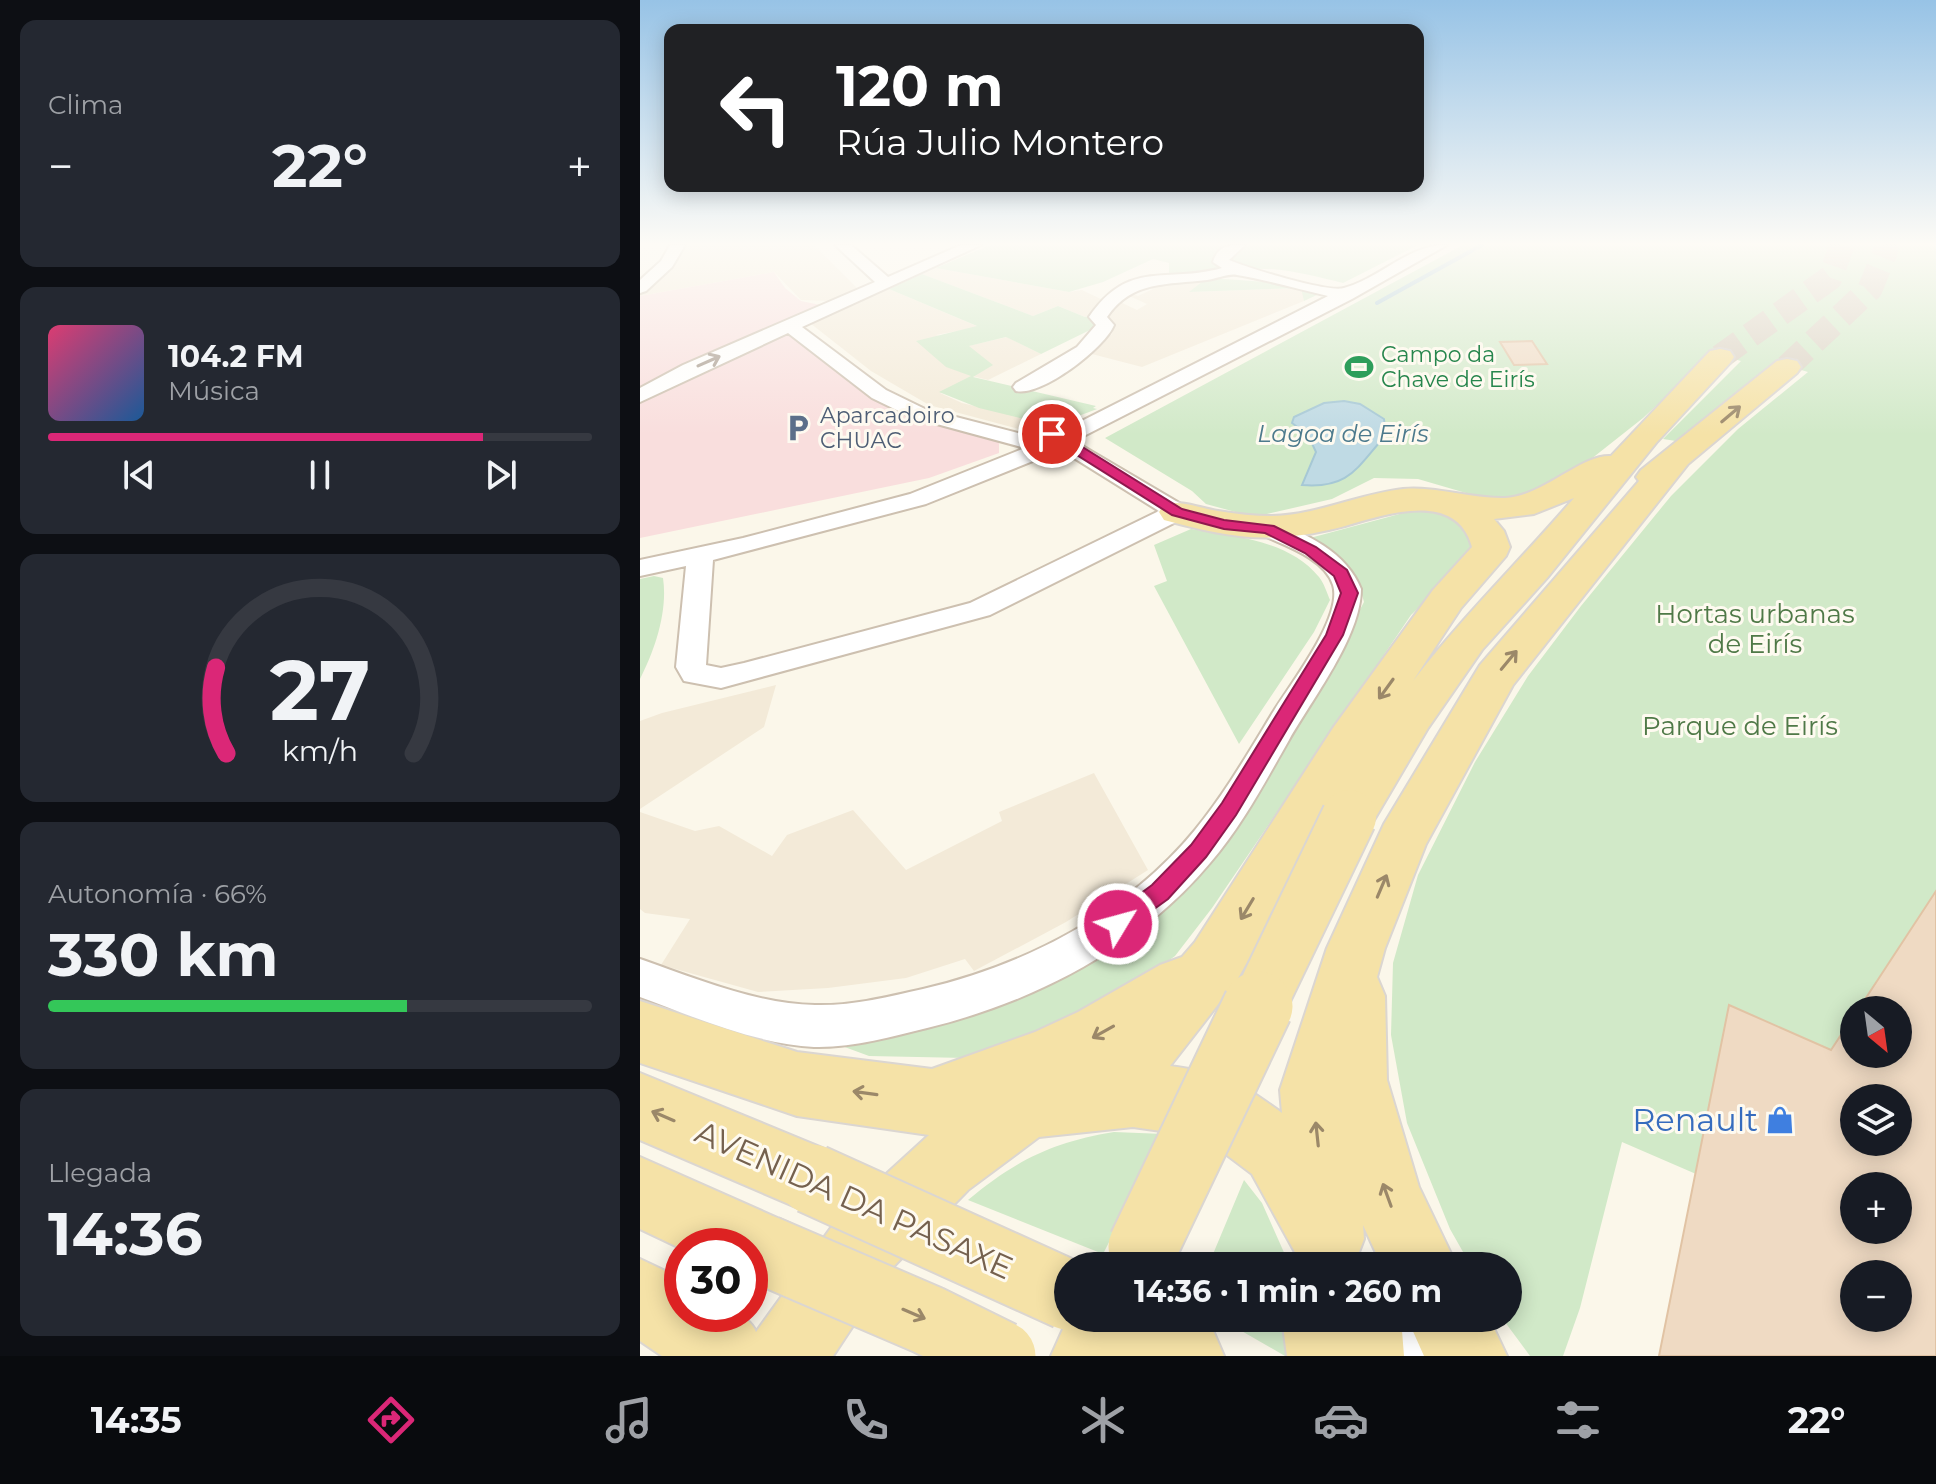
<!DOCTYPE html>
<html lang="es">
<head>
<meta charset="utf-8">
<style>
	:root { --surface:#171b24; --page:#242831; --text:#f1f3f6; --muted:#9ea1a6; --line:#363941; --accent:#db2777 }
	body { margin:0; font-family:Montserrat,sans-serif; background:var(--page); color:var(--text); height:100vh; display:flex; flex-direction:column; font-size:30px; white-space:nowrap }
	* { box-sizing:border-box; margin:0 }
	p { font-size:26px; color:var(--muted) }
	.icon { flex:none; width:44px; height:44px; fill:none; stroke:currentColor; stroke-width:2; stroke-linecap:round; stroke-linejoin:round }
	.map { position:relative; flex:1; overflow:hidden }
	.side { display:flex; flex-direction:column; gap:20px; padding:20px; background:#0d0f14; width:640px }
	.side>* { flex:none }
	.top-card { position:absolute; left:24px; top:24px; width:760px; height:168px; border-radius:16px; box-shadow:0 4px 20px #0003; background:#202124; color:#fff; overflow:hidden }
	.needle { width:52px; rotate:151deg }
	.tools { position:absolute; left:1200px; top:996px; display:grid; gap:16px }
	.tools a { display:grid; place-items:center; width:72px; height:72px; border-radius:50%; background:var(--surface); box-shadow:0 4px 20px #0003; font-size:40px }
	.speed { position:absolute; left:24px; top:1228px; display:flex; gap:16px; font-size:40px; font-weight:700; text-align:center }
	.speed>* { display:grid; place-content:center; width:104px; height:104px; border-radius:50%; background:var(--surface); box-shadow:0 4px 20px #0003; line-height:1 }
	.speed .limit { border:12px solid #d22; background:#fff; color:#111 }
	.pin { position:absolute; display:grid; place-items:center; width:68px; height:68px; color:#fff; margin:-34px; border:4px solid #fff; border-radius:50%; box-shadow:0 2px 8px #0007 }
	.me { position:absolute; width:88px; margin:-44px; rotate:53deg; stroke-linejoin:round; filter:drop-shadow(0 0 6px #0008) }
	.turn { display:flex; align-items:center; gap:28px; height:168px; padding:0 40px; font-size:36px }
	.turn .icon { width:104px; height:104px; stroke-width:2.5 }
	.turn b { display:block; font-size:56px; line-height:68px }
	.big { font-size:60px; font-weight:700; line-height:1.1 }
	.side .card { flex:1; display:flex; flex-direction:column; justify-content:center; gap:12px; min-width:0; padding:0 28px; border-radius:16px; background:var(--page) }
	.side .dial { align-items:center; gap:0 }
	.dial svg { height:208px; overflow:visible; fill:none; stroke:var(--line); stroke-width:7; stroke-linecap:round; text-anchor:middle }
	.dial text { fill:var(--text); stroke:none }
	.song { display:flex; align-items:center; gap:24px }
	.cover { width:96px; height:96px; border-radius:12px; background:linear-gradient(135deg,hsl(340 70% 55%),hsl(210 70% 35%)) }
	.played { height:8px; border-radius:4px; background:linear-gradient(90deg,var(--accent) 80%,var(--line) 80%) }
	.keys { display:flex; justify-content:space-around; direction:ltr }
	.heat { display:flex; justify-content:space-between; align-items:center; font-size:44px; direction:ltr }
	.charge { height:12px; border-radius:6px; background:linear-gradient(90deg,#34c759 66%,var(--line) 0) }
	.trip { position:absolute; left:414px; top:1252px; width:468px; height:80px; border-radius:40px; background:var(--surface); box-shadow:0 4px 20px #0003; font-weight:700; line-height:80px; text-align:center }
	.tab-bar { display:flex; height:128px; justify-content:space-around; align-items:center; background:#090b0e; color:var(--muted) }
	.tab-bar .icon { width:56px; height:56px }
	.tab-bar .on { color:var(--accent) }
	.tab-bar b { font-size:36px; color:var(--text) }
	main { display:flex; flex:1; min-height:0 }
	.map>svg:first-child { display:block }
	.residential { fill:#f3ead8 }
	.medical { fill:#f9dedd }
	.green { fill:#d1e9c8 }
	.water { fill:#bfdae4; stroke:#a6c8d5; stroke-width:2 }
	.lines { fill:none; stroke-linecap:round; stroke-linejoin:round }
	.stream { stroke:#a6c8d5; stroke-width:4 }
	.building { fill:#efdac3; stroke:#e1c3a4; stroke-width:2; fill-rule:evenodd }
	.primary-tunnel { stroke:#dad2c3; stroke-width:25; stroke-dasharray:25 12; stroke-linecap:butt }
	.street-casing { stroke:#cdc0b0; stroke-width:4 }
	.primary-casing { stroke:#dbd6d1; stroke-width:4 }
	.street { fill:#fff; fill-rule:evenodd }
	.primary { fill:#f5e2a7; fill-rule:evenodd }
	.primary-bridge-far1-casing { stroke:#dbd6d1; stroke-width:58; stroke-linecap:butt }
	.primary-bridge-casing { stroke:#dbd6d1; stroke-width:73; stroke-linecap:butt }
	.primary-bridge-far1 { stroke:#f5e2a7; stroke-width:54 }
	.primary-bridge { stroke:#f5e2a7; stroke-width:69 }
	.oneway { stroke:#a5988c }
	.oneway2 { stroke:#9b8869 }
	.route { fill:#db2777; stroke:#8e194d; stroke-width:2 }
	.labels { text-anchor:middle; stroke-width:6; stroke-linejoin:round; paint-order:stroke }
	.far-leisure-label { font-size:22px; fill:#27864d; stroke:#fefaf0; text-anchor:start }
	.far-service-label { font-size:22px; fill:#4e5e75; stroke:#fefaf0; text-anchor:start }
	.far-water-label { font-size:24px; font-style:italic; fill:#4c7a8d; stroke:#fefaf0 }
	.park-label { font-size:26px; fill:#4f7947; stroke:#fefaf0 }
	.near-shop-label { font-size:32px; fill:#366cbe; stroke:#fefaf0; text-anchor:end }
	.near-street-label { font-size:32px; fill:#75614e; stroke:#fefaf0 }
</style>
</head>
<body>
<main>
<section class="side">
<div class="card"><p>Clima</p>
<div class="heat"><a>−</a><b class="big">22°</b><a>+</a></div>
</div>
<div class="card">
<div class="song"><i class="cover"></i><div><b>104.2 FM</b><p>Música</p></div></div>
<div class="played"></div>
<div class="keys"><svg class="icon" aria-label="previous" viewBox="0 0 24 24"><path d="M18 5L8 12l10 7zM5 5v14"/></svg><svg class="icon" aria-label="pause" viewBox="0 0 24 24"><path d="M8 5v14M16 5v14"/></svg><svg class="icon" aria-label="next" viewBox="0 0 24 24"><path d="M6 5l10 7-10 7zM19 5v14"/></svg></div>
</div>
<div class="card dial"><svg viewBox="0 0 100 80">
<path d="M14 69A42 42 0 1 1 86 69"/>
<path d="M14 69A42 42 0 0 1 10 36" stroke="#db2777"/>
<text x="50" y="56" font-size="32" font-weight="700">27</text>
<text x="50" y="72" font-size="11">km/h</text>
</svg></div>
<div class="card"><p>Autonomía · 66%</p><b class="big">330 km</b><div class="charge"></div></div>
<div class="card"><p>Llegada</p><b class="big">14:36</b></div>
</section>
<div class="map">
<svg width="1296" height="1356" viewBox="0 0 1296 1356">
	<rect width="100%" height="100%" fill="#fbf7ea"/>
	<path class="residential" d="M45 245H174L218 289 191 301 161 300 134 272 0 296V292Z
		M296 268 429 292 442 290 465 301 452 316 445 317 418 306 393 316 282 274Z
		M567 278 551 292 662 288 664 301 502 367 448 353 472 334 473 328 462 316 476 300 497 310 507 304 487 295 484 291 498 296 513 289 501 283Z
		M249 289 339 327 296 335 328 346 367 337 401 354 348 380 332 376 300 393 322 403 418 426 401 435 289 405 231 371 170 323Z
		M136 685 124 727 0 809V721L22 713Z
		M454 773 508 870 426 922 334 971 325 959 266 978 188 988 118 992 21 965 50 919 5 913 0 909V812L55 831 79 826 132 856 147 835 213 810 266 870 362 821 359 812Z"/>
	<path class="medical" d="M134 272 145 288 161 301 190 307 147 326 207 378 359 440V453L289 478 0 538V296Z"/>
	<path class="green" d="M350 245H778L703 283C674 276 641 267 610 269 582 270 557 276 529 273V263L513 259 463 282 429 292 296 268Z
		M823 245H1295L1296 248V891L1218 1010H1214V1015L1191 1050 1090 1006 1056 1174 982 1142 940 1308 923 1356H890L862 1318H868V1266H831L810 1229 767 1123 751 1035 753 963 778 875 835 762 888 676 941 606 1031 496 1098 429 1168 372 1141 364 1036 441 1023 439 1101 361 1073 353 1003 418 941 467 902 493 850 500 778 479 734 478 692 499 614 517 566 504 552 491 465 438Z
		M282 274 393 316 418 306 445 317 452 316 462 331 452 329 401 354 366 337 329 346 353 365 333 377 456 406 453 408 457 409 412 426 339 408 299 392 331 376 306 367 276 341 337 326 249 289Z
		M567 278C604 281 645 280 679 294L664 301 661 288 549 292Z
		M793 511C812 518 827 524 833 545L824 564 771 615 572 908 535 956 485 992 411 1032 326 1058 229 1056 183 1039 519 912 698 651 724 602C715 564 702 557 670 538L767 512Z
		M551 529C594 536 649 540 679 577 684 583 687 593 690 600L674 632 599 744 514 586 527 581 514 545Z
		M14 576 23 578C28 611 15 650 0 679V579Z
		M474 1132 524 1134 463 1254 328 1200C376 1160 413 1142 474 1132Z
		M604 1180 622 1203 650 1266H568Z
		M579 1318H665L669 1356H645Z"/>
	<path class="water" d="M704 401 720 404 744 419 746 435C717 467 710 489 662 485L676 452 668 435 652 423 654 417 684 403Z"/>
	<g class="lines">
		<path class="stream" d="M737 303 842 245"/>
	</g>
	<path class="building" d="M892 341 907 364 874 365 860 342Z
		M1296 891V1356H1019L1089 1005 1191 1050 1214 1015V1054H1258V1010H1218ZM1214 1098H1258V1142H1214ZM1214 1186H1258V1230H1214ZM1214 1274H1258V1318H1214Z"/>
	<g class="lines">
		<path class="primary-tunnel" d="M1080 357 1190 278 1202 245
			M1147 367 1230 289 1246 250 1244 245"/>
		<defs>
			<path id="street" d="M30 245H45L32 267 6 291 0 293V280L21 261Z
				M195 245H211L248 277 321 245H341L162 327 246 390 285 409 401 439 406 452 403 457 286 504 73 560 66 665 81 668 104 663 330 603 519 511 426 453 423 448 430 442 419 436 422 431 688 296C658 289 627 280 597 275 589 273 576 279 567 280 528 285 492 280 467 317L474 325C465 348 401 397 376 391L373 387 376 383 437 347 456 325 449 317C490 258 525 284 582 268L573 262C578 245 590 245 605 245L589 260C608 268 688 293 704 288 741 278 767 245 807 245L712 299 434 441 546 507 549 512 546 517 350 615 81 688 44 681 36 667 46 566 0 576V560L103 538 270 494 385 448 271 417 232 398 148 333 0 402V388L43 365 235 282Z
				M629 522C665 531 707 553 721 589 721 637 672 699 649 740 625 782 602 826 570 863 499 948 394 1002 287 1028 251 1037 212 1048 174 1047 116 1044 54 1017 0 997V959C55 978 116 1004 175 1005 211 1006 248 997 283 989 386 965 487 913 555 830 586 792 610 750 635 709 652 682 703 616 693 585 685 558 643 545 620 534L617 529 620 524Z
				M716 1318H780L800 1337 808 1356H743L723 1337Z"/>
			<path id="primary" d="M1080 349 1090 351 1094 357 1090 363 1016 443 907 578 842 650 788 728 727 832 709 838 691 832 686 823 597 980 530 1066C586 1074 596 1080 642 1113L640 1090 687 948 744 824 840 665 999 481 996 477 1001 470 1137 361 1147 359 1157 361 1161 367 1157 373 1048 464 873 685 786 844 745 948 737 977 745 996 747 1080 779 1187 817 1266H742L723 1225 724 1239 714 1265H662L612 1174 563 1137 493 1127 399 1137 328 1190 250 1270 193 1356H22L0 1341V1259L42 1279V1314C66 1314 105 1305 116 1332L198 1218 289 1135 157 1116 0 1063V1001L157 1052 292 1069 395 1032 438 1012 520 965 542 957 555 942 693 728 793 590 832 547C816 489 745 515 705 526 683 532 661 536 639 537 600 540 562 530 524 520L519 512 524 504C543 500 559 508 578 511 596 514 614 516 632 516 678 515 718 494 763 489 797 486 831 499 865 498 904 496 941 454 971 456L1070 351ZM934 498C881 560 822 617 773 681L821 608 866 556 870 547 864 531 854 519 894 514Z
				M0 1073 197 1154 207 1179 197 1204 172 1214 0 1140Z
				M0 1157 151 1224 162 1250 151 1276 125 1287 110 1281V1246H42V1249L0 1229Z
				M428 1318H554L572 1328 584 1356H411Z
				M642 1318H761L764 1356H647Z
				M767 1318H849L867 1356H784Z"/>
		</defs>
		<use href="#street" class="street-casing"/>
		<use href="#primary" class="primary-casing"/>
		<use href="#street" class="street"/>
		<use href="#primary" class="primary"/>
		<defs>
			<path id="primary-bridge-far1" d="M617 1008 709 817"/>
			<path id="primary-bridge" d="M172 1179 428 1295
				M503 1247 618 1006
				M125 1250 288 1320 361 1356"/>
		</defs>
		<use href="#primary-bridge-far1" class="primary-bridge-far1-casing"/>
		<use href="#primary-bridge" class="primary-bridge-casing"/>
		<use href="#primary-bridge-far1" class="primary-bridge-far1"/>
		<use href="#primary-bridge" class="primary-bridge"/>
	</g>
	<defs><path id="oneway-shaft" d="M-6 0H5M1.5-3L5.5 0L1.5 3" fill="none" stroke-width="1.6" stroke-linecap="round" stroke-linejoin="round" transform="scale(2)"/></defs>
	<use class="oneway" href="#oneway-shaft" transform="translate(69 361) rotate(-24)"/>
	<g class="oneway2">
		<use href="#oneway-shaft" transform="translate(1091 414) rotate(-40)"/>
		<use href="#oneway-shaft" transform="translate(869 660) rotate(-50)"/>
		<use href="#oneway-shaft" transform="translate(746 689) rotate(126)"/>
		<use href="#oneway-shaft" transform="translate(742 886) rotate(-67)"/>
		<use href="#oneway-shaft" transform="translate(607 909) rotate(121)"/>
		<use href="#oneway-shaft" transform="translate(463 1032) rotate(151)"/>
		<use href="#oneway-shaft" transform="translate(225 1093) rotate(-172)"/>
		<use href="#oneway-shaft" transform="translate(23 1116) rotate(-157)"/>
		<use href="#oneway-shaft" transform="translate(677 1134) rotate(-96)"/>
		<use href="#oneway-shaft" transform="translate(747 1195) rotate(-110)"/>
		<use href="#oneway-shaft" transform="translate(274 1314) rotate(23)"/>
	</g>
	<linearGradient id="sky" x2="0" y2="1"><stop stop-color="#97c3e6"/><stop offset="0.56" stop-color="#fdfbf6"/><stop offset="1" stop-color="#fdfbf6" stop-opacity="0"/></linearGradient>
	<rect width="1296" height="435" fill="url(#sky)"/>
	<path class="route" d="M412 431 435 433 442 442 441 446 542 509 584 520 634 526 676 547 707 570 718 593 703 635 596 815 566 857 528 899 478 935 469 931 466 924 469 917 512 885 551 845 582 803 686 635 701 593 694 576 665 553 625 533 584 529 532 515 429 450 426 440 407 437 405 434Z"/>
	<defs>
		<symbol id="stadium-bare" viewBox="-9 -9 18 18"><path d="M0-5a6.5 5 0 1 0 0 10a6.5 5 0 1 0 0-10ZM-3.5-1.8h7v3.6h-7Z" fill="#2e9e5b" stroke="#fefaf0" stroke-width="2.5" paint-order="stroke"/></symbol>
		<symbol id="parking-bare" viewBox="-9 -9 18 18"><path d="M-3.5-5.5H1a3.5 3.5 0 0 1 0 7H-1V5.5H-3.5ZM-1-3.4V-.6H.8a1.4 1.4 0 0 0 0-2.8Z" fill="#5c6f8a" stroke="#fefaf0" stroke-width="2.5" paint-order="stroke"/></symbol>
		<symbol id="shop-bare" viewBox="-9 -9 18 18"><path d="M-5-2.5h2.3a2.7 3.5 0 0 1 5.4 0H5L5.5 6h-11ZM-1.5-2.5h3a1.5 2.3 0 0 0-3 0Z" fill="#3f7fe0" stroke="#fefaf0" stroke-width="2.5" paint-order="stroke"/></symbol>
	</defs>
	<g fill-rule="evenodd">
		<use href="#stadium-bare" x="699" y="347" width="40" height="40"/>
		<use href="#parking-bare" x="138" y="408" width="40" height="40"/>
		<use href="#shop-bare" x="1120" y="1100" width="40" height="40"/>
	</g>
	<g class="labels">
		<g class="far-leisure-label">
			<text x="741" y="362">Campo da<tspan x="741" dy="25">Chave de Eirís</tspan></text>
		</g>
		<g class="far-service-label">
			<text x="180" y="423">Aparcadoiro<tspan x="180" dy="25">CHUAC</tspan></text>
		</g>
		<g class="far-water-label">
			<text x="703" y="442">Lagoa de Eirís</text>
		</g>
		<g class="park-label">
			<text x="1115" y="623">Hortas urbanas<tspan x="1115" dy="30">de Eirís</tspan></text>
			<text x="1100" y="735">Parque de Eirís</text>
		</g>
		<g class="near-shop-label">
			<text x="1118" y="1131">Renault</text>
		</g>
		<g class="near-street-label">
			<text transform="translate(214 1200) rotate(24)" y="11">AVENIDA DA PASAXE</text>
		</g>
	</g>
</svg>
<div class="tools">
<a><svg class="needle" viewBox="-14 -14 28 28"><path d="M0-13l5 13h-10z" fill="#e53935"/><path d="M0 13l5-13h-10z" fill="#9ea1a6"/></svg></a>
<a><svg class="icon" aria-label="layers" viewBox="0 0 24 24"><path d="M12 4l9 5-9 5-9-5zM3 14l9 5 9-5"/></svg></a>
<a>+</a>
<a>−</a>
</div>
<div class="speed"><div class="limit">30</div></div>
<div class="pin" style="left:412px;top:434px;background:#d93025"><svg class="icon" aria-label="arrive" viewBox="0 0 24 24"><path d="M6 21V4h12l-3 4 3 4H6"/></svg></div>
<svg class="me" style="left:478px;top:924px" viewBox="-20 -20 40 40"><circle r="17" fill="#db2777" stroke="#fff" stroke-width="3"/><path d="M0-11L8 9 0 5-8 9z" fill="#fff"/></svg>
<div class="trip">14:36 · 1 min · 260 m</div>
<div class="top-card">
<div class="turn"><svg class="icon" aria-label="left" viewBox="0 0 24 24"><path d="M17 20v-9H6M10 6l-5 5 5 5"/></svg><div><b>120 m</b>Rúa Julio Montero</div></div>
</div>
</div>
</main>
<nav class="tab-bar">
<b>14:35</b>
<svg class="icon on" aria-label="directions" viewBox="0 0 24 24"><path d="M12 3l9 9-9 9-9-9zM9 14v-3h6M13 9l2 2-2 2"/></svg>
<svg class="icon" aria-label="music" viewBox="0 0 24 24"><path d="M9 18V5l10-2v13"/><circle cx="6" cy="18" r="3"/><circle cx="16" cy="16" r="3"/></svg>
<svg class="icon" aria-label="phone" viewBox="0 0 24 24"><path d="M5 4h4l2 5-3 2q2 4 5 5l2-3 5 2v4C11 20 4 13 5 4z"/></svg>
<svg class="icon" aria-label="climate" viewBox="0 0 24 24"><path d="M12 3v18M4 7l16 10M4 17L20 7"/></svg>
<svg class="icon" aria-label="car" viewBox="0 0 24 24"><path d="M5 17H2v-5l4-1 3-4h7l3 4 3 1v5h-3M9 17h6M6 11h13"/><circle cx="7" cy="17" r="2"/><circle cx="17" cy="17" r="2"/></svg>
<svg class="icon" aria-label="filters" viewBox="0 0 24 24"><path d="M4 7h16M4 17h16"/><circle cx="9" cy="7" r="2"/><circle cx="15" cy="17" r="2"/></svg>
<b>22°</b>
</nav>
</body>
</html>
